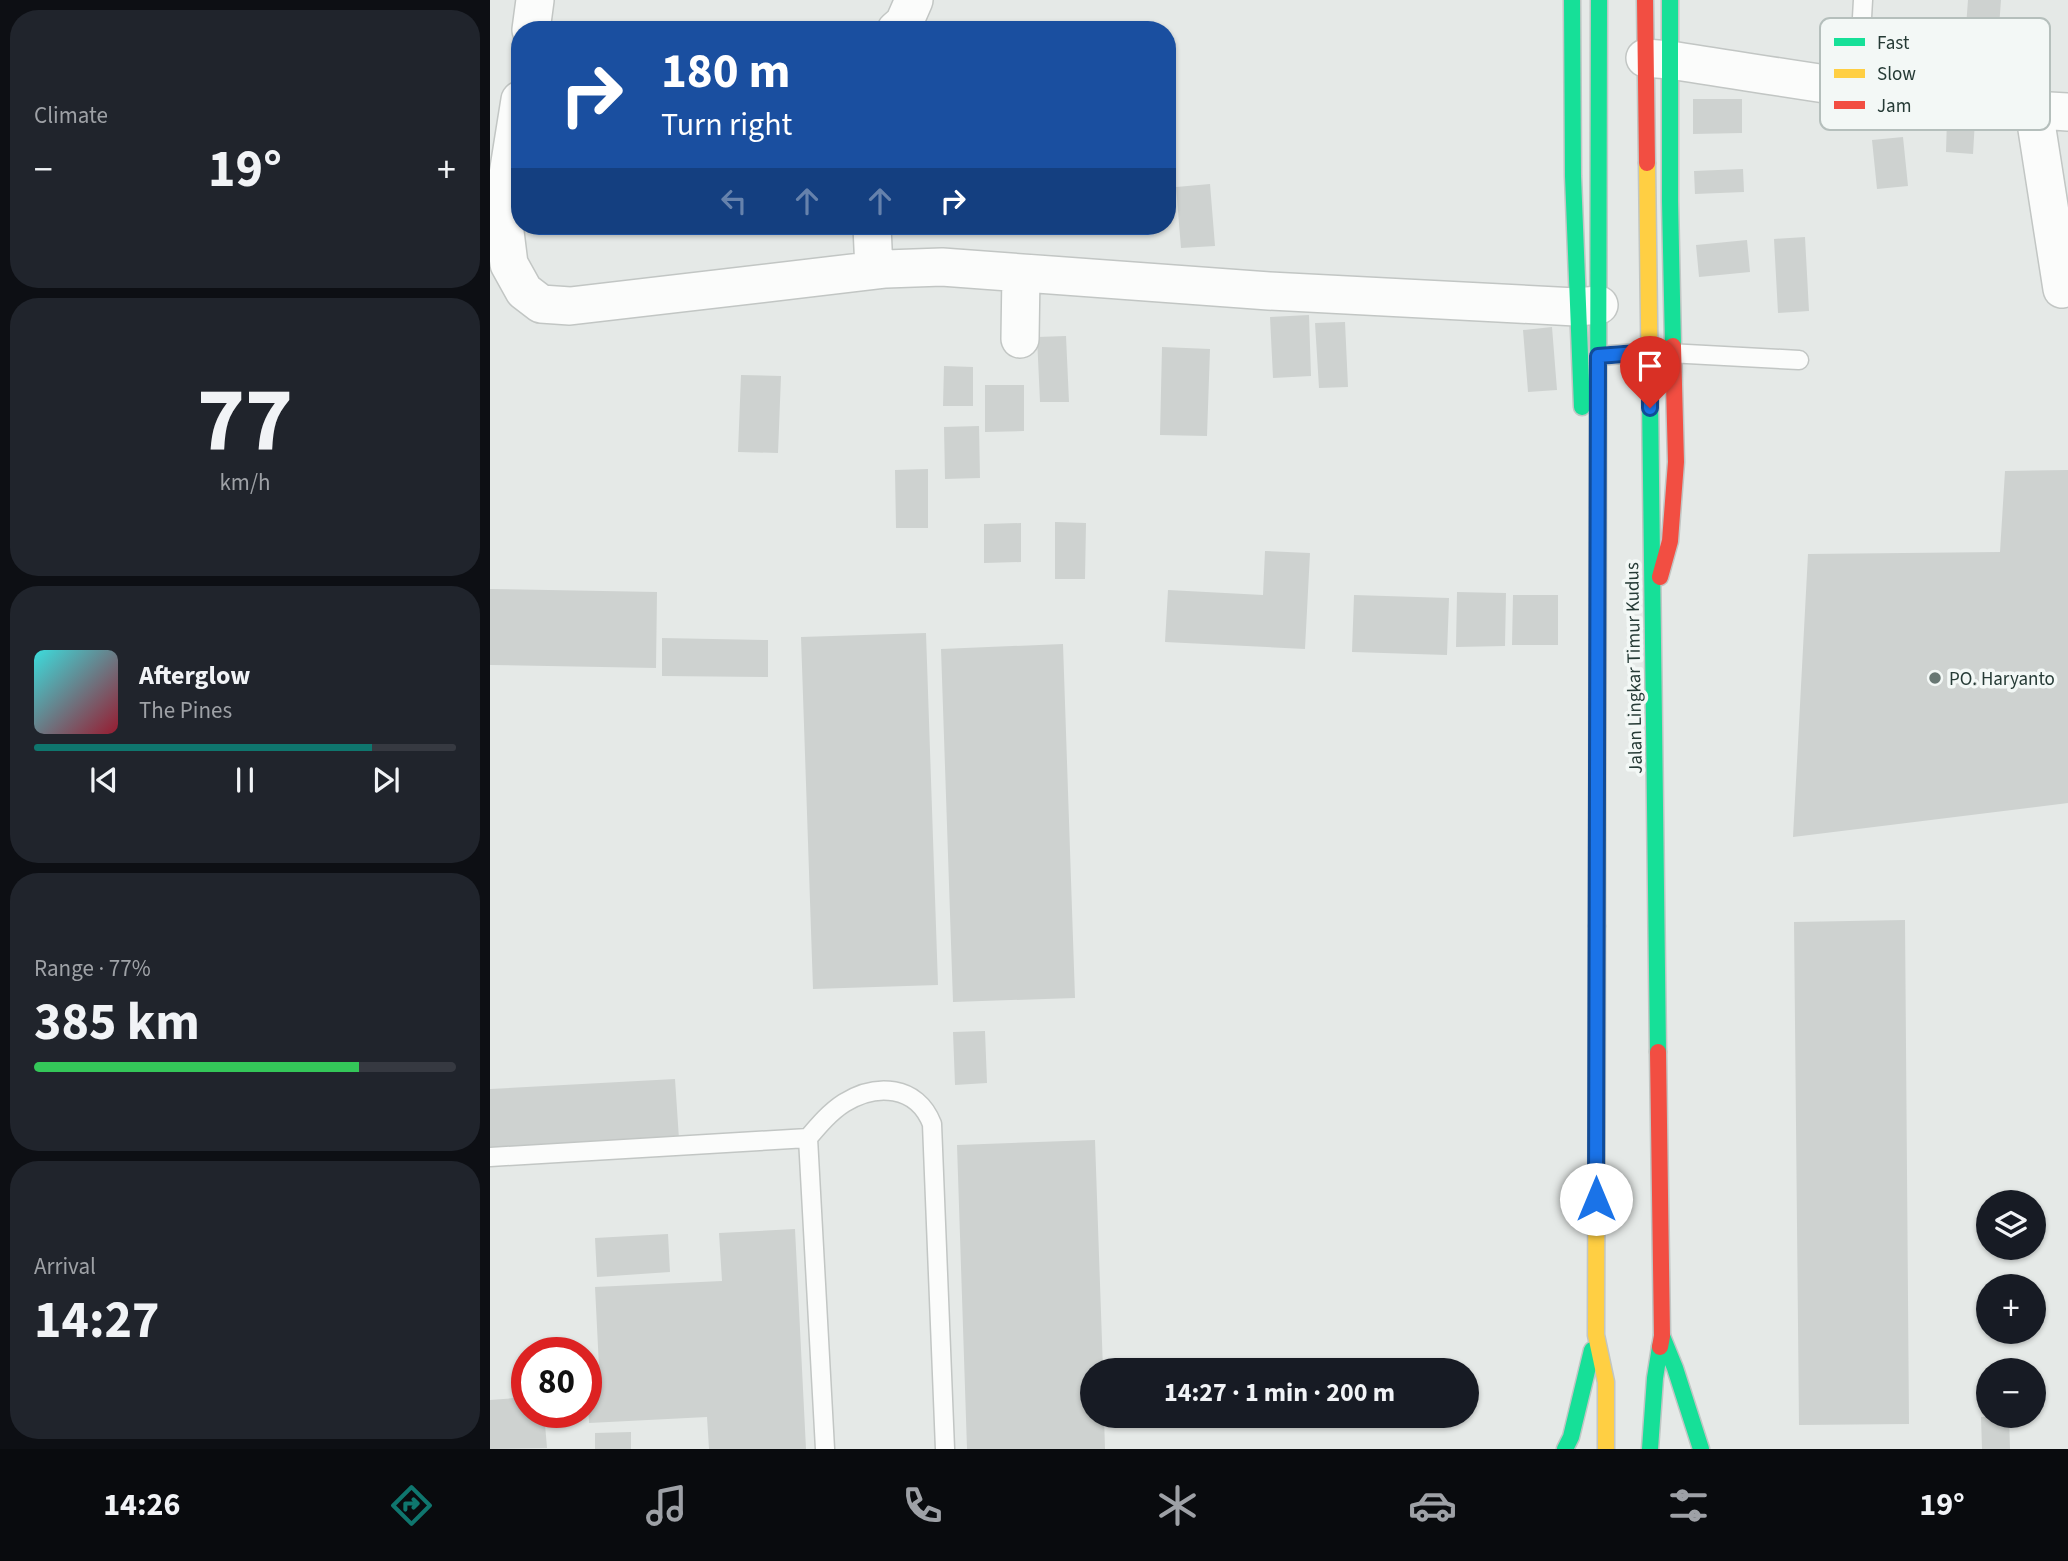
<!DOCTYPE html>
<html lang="en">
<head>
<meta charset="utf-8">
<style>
	:root { --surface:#171b24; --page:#20242c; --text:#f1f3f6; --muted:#9ea1a6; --line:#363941; --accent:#0f766e }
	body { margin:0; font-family:"Source Sans 3",sans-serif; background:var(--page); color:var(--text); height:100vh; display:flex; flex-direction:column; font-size:26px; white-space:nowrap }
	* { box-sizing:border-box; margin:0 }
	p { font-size:23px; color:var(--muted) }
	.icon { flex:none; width:38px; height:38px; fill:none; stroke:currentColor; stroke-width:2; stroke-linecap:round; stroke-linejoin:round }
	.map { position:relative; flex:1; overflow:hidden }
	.details { display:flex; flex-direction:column; gap:10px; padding:10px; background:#0d0f14; width:490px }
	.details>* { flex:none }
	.guide { position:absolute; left:21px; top:21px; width:665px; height:214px; border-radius:28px; box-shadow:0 2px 5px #0004; background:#1a4fa0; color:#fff; overflow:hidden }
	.controls { position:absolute; left:1486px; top:1190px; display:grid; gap:14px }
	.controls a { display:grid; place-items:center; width:70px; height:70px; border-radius:50%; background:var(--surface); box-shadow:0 2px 5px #0004; font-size:35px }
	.speed { position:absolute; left:21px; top:1337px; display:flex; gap:14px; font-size:35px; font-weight:700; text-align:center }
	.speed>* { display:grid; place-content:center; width:91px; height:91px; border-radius:50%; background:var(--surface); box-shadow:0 2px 5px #0004; line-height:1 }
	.speed .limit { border:10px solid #d22; background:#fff; color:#111 }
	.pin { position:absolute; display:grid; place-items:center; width:60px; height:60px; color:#fff; margin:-72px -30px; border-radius:50% 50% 50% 0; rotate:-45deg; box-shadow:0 0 7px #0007 }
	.pin .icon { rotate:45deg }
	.me { position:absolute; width:77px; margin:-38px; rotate:0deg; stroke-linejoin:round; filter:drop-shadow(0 0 5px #0008) }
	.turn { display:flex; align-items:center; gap:24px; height:147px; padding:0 35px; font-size:32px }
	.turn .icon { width:91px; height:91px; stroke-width:2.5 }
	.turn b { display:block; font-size:49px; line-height:60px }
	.lanes { display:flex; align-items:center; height:66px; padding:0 35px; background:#0003; justify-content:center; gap:35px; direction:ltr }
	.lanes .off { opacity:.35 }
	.big { font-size:52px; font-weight:700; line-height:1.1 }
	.details .widget { flex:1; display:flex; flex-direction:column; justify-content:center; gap:10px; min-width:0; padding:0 24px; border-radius:28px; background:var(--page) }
	.details .dial { align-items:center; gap:0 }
	.dial b { font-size:91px; line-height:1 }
	.song { display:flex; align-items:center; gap:21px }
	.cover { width:84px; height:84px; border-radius:10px; background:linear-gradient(135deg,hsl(180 70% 55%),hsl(350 70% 35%)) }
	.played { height:7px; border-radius:4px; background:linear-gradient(90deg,var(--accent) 80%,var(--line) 80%) }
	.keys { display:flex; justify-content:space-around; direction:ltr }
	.heat { display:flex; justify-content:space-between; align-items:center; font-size:38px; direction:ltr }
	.charge { height:10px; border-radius:5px; background:linear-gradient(90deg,#34c759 77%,var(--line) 0) }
	.trip { position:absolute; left:590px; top:1358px; width:399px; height:70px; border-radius:35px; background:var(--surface); box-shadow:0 2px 5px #0004; font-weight:700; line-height:70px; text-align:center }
	.tab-bar { display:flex; height:112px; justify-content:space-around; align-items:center; background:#090b0e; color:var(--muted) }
	.tab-bar .icon { width:49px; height:49px }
	.tab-bar .active { color:var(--accent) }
	.tab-bar b { font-size:32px; color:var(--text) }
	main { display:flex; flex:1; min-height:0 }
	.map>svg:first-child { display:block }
	.building { fill:#ced2d0 }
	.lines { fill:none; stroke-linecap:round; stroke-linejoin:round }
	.lane-casing { stroke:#c2c6c4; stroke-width:21 }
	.street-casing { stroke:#c2c6c4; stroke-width:40 }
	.fast-casing { stroke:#c1c6c4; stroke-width:19 }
	.slow-casing { stroke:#c1c6c4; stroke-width:19 }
	.jam-casing { stroke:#c1c6c4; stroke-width:19 }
	.lane { stroke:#fbfcfb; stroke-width:18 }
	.street { stroke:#fbfcfb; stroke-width:37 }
	.fast { stroke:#16e098; stroke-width:16 }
	.slow { stroke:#ffcf43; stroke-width:16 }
	.jam { stroke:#f24e42; stroke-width:16 }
	.route-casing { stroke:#114b97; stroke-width:18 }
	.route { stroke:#1a73e8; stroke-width:12 }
	.poi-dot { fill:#687773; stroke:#f3f8f6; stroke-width:2.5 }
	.labels { text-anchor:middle; stroke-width:7; stroke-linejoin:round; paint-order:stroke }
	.street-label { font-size:19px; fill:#253a35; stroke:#f3f8f6 }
	.poi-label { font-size:19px; fill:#253a35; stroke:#f3f8f6; text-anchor:start }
	.key { fill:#f3f8f6; stroke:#b5bfbc; stroke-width:2 }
	.key-label { font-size:19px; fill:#253a35 }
</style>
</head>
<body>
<main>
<section class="details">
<div class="widget"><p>Climate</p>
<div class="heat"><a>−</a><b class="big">19°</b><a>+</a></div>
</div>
<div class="widget dial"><b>77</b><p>km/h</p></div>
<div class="widget">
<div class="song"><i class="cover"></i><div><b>Afterglow</b><p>The Pines</p></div></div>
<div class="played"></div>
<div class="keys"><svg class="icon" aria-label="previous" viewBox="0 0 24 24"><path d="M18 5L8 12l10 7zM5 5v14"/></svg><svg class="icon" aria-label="pause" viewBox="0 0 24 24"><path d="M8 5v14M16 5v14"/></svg><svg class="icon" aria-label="next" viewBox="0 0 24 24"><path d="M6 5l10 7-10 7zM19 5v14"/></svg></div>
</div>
<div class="widget"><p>Range · 77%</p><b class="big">385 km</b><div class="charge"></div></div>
<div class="widget"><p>Arrival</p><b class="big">14:27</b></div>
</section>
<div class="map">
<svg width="1578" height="1449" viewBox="0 0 1578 1449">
	<rect width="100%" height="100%" fill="#e5e9e7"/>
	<path class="building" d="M1478 0H1511L1506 68 1473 67Z
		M1203 99H1252V133L1203 134Z
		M1457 118 1485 120 1483 154 1456 152Z
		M1413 137 1418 186 1387 189 1382 140Z
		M1253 169 1254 192 1205 194 1204 171Z
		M720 184 725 246 691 248 686 187Z
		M1315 237 1319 311 1288 313 1284 239Z
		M1257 240 1260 272 1209 277 1206 245Z
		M819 315 821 376 783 378 780 317Z
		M855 322 858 387 829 388 825 323Z
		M1062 327 1067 390 1038 392 1033 330Z
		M576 336 579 402H550L547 337Z
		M672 347 720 349 717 436 670 435Z
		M454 366 483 367V406H453Z
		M251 375 291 376 288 453 248 452Z
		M495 385H534V431L495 432Z
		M489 426 490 478 455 479 454 427Z
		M438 469V528H406L405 470Z
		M1578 470V803L1303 837 1318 554 1510 552 1515 471Z
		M565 522 596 523 595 579H565Z
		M531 523V562L494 563V524Z
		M775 551 820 553 815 649 675 642 678 590 773 595Z
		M0 589 167 592 166 668 0 665Z
		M967 592 1016 593 1015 646 966 647Z
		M864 595 959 598 957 655 862 652Z
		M1023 595H1068V645H1022Z
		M436 633 448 985 323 989 311 637Z
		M172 638 278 640V677L172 676Z
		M573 644 585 998 463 1002 451 649Z
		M1415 920 1419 1424 1309 1425 1304 922Z
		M495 1031 497 1083 465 1085 463 1032Z
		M185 1079 189 1139 0 1150V1089Z
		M605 1140 613 1370H602V1416H614L615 1449H477L467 1145Z
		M305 1229 316 1449H219L217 1417 99 1423 96 1368 109 1367 105 1287 232 1281 229 1233Z
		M178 1234 180 1272 107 1277 105 1238Z
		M37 1397V1412H54L57 1448 0 1449V1400Z
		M1519 1416 1520 1449H1492L1491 1417Z
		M141 1432V1449H105V1433Z"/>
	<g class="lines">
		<defs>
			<path id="lane" d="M1368 88 1373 0
				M1108 356 1160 352 1309 360
				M318 1138 335 1449
				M0 1157 318 1138C329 1125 340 1112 354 1103 386 1083 427 1085 442 1124L455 1449"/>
			<path id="street" d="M41 30 45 0
				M406 30 414 23 424 0
				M1155 58 1180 60C1312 80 1445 104 1578 112
				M30 100 16 187 14 224 19 264 34 291 51 304 80 306 396 269 452 267 779 291 1086 307 1109 305
				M1544 110 1572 289
				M382 226 384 270
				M530 339 531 273"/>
			<path id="fast" d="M1082 0 1083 176 1092 407
				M1180 0V201L1183 346
				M1160 397 1168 1052
				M1107 926 1109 0
				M1172 1336 1185 1368 1211 1449
				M1075 1449 1081 1437 1102 1350
				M1160 1449 1165 1378 1170 1347"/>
			<path id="slow" d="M1157 163 1160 397
				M1107 926 1106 1335 1116 1382V1449"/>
			<path id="jam" d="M1155 0 1157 163
				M1170 577 1180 541 1186 462 1183 346
				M1168 1052 1172 1336 1170 1347"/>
		</defs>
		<use href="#lane" class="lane-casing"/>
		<use href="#street" class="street-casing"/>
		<use href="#fast" class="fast-casing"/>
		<use href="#slow" class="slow-casing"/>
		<use href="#jam" class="jam-casing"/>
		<use href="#lane" class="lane"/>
		<use href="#street" class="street"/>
		<use href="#fast" class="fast"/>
		<use href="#slow" class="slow"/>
		<use href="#jam" class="jam"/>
	</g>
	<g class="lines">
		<defs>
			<path id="route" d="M1106 1199 1108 356 1160 352V408"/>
		</defs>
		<use href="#route" class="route-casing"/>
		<use href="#route" class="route"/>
	</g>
	<circle class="poi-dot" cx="1445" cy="678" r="7"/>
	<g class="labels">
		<g class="street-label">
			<text transform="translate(1143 668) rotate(-91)" y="7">Jalan Lingkar Timur Kudus</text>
		</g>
		<g class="poi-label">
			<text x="1459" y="685">PO. Haryanto</text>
		</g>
	</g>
	<rect x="1330" y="18" width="230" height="112" rx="10" class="key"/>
	<rect x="1344" y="38" width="31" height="8" fill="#16e098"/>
	<rect x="1344" y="69" width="31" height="9" fill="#ffcf43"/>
	<rect x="1344" y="101" width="31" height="8" fill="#f24e42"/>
	<g class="key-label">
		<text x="1387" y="49">Fast</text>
		<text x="1387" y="80">Slow</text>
		<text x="1387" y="112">Jam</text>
	</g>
</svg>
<div class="controls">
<a><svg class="icon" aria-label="layers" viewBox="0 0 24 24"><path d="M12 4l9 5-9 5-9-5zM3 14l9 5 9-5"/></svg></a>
<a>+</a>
<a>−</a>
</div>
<div class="speed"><div class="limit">80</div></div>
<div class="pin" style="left:1160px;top:408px;background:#d93025"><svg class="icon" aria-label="arrive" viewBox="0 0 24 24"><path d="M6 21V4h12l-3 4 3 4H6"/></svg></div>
<svg class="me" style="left:1106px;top:1199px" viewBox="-20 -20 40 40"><circle r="19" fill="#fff"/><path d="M0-13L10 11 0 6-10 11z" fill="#1a73e8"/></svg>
<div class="trip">14:27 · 1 min · 200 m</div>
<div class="guide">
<div class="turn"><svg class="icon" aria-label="right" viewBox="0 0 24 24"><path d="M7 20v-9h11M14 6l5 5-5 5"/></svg><div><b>180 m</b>Turn right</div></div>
<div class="lanes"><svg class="icon off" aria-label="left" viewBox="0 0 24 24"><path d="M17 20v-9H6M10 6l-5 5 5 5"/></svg><svg class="icon off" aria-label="ahead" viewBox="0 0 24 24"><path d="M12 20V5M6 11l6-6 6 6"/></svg><svg class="icon off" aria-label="ahead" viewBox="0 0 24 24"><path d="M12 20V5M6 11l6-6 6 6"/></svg><svg class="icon" aria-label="right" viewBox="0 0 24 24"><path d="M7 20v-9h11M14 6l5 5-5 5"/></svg></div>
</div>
</div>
</main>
<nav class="tab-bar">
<b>14:26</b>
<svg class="icon active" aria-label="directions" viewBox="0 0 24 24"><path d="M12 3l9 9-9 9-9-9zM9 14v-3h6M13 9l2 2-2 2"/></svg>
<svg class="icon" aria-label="music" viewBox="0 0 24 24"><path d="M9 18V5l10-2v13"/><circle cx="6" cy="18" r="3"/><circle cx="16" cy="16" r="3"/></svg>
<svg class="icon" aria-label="phone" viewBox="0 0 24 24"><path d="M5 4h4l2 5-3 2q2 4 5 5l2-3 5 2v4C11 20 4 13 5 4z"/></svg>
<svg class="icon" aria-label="climate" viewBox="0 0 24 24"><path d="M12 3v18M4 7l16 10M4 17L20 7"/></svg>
<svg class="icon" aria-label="car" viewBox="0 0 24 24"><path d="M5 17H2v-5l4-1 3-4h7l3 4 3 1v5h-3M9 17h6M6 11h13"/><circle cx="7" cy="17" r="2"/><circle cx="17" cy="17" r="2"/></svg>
<svg class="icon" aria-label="filters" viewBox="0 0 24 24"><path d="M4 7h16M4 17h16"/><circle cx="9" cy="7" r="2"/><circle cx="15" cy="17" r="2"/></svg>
<b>19°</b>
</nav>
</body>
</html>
